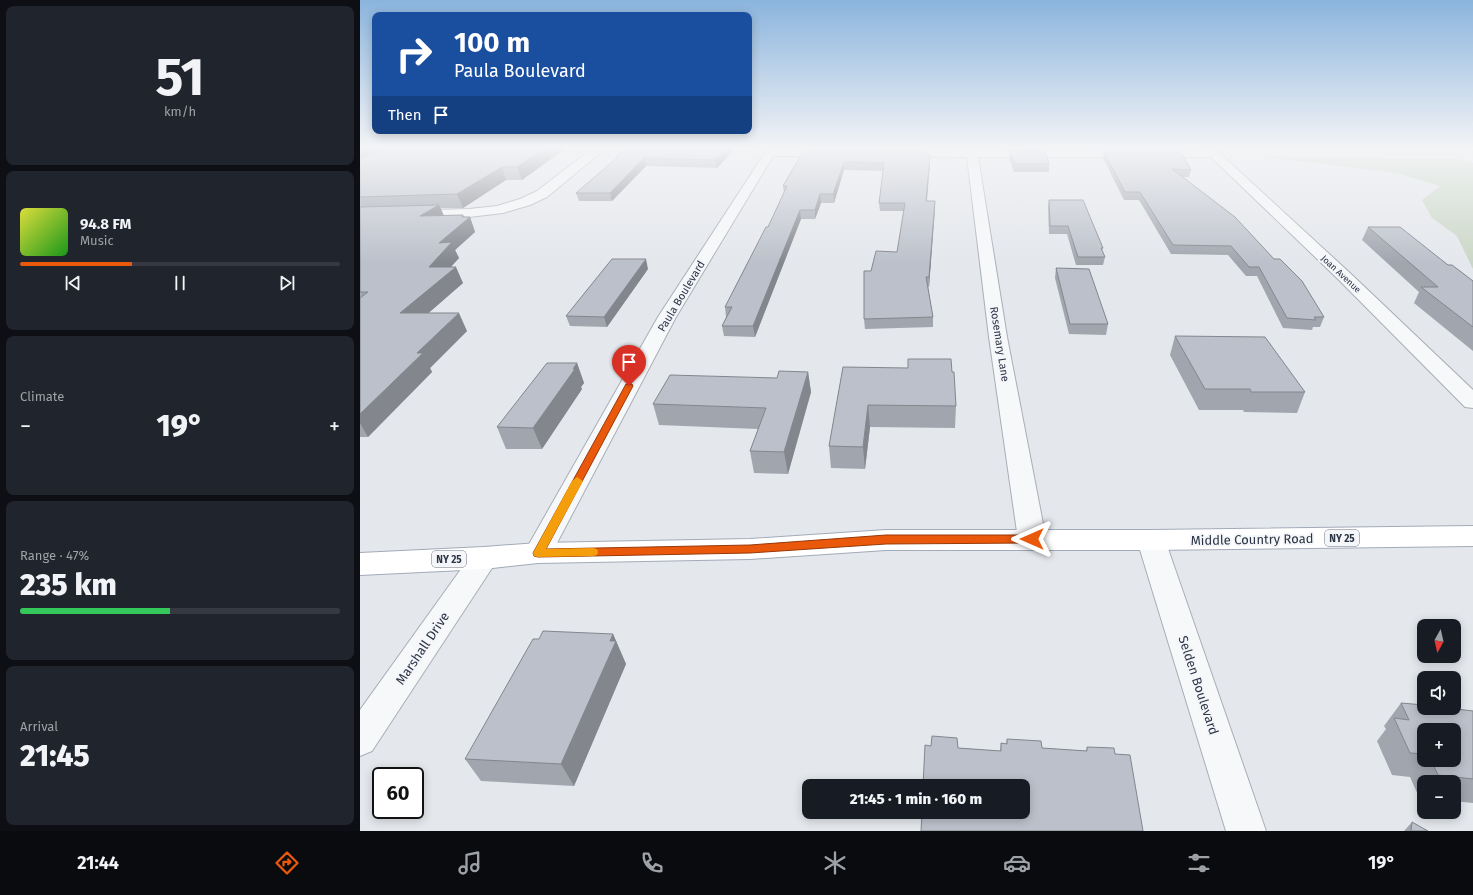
<!DOCTYPE html>
<html lang="en">
<head>
<meta charset="utf-8">
<style>
	:root { --surface:#171b24; --page:#20242c; --text:#f1f3f6; --muted:#9ea1a6; --line:#363941; --accent:#ea580c }
	body { margin:0; font-family:"Fira Sans",sans-serif; background:var(--page); color:var(--text); height:100vh; display:flex; flex-direction:column; font-size:15px; white-space:nowrap }
	* { box-sizing:border-box; margin:0 }
	p { font-size:13px; color:var(--muted) }
	.icon { flex:none; width:22px; height:22px; fill:none; stroke:currentColor; stroke-width:2; stroke-linecap:round; stroke-linejoin:round }
	.map { position:relative; flex:1; overflow:hidden }
	.sheet { display:flex; flex-direction:column; gap:6px; padding:6px; background:#0d0f14; width:360px }
	.sheet>* { flex:none }
	.hud { position:absolute; left:12px; top:12px; width:380px; height:122px; border-radius:8px; box-shadow:0 2px 10px #0003; background:#1a4fa0; color:#fff; overflow:hidden }
	.needle { width:26px; rotate:188deg }
	.controls { position:absolute; left:1057px; top:619px; display:grid; gap:8px }
	.controls a { display:grid; place-items:center; width:44px; height:44px; border-radius:8px; background:var(--surface); box-shadow:0 2px 10px #0003; font-size:20px }
	.speed { position:absolute; left:12px; top:767px; display:flex; gap:8px; font-size:20px; font-weight:700; text-align:center }
	.speed>* { display:grid; place-content:center; width:52px; height:52px; border-radius:50%; background:var(--surface); box-shadow:0 2px 10px #0003; line-height:1 }
	.speed .limit { border:2px solid #111; border-radius:6px; background:#fff; color:#111 }
	.pin { position:absolute; display:grid; place-items:center; width:34px; height:34px; color:#fff; margin:-41px -17px; border-radius:50% 50% 50% 0; rotate:-45deg; box-shadow:0 0 4px #0007 }
	.pin .icon { rotate:45deg }
	.me { position:absolute; width:44px; margin:-22px; rotate:270deg; stroke-linejoin:round; filter:drop-shadow(0 0 3px #0008) }
	.turn { display:flex; align-items:center; gap:14px; height:84px; padding:0 16px; font-size:18px }
	.turn .icon { width:52px; height:52px; stroke-width:2.5 }
	.turn b { display:block; font-size:28px; line-height:34px }
	.then { display:flex; align-items:center; height:38px; padding:0 16px; background:#0003; gap:8px; font-size:15px }
	.big { font-size:30px; font-weight:800; line-height:1.1 }
	.sheet .card { flex:1; display:flex; flex-direction:column; justify-content:center; gap:6px; min-width:0; padding:0 14px; border-radius:8px; background:var(--page) }
	.sheet .dial { align-items:center; gap:0 }
	.dial b { font-size:52px; line-height:1 }
	.song { display:flex; align-items:center; gap:12px }
	.cover { width:48px; height:48px; border-radius:6px; background:linear-gradient(135deg,hsl(60 70% 55%),hsl(120 70% 35%)) }
	.played { height:4px; border-radius:2px; background:linear-gradient(90deg,var(--accent) 35%,var(--line) 35%) }
	.keys { display:flex; justify-content:space-around; direction:ltr }
	.heat { display:flex; justify-content:space-between; align-items:center; font-size:22px; direction:ltr }
	.charge { height:6px; border-radius:3px; background:linear-gradient(90deg,#34c759 47%,var(--line) 0) }
	.trip { position:absolute; left:442px; top:779px; width:228px; height:40px; border-radius:8px; background:var(--surface); box-shadow:0 2px 10px #0003; font-weight:800; line-height:40px; text-align:center }
	.tab-bar { display:flex; height:64px; justify-content:space-around; align-items:center; background:#090b0e; color:var(--muted) }
	.tab-bar .icon { width:28px; height:28px }
	.tab-bar .active { color:var(--accent) }
	.tab-bar b { font-size:18px; color:var(--text) }
	main { display:flex; flex:1; min-height:0 }
	.map>svg:first-child { display:block }
	.green { fill:#c9d6c5 }
	.lines { fill:none; stroke-linecap:round; stroke-linejoin:round }
	.minor-casing { stroke:#a9aeb7; stroke-width:2 }
	.major-casing { stroke:#a3abb8; stroke-width:2 }
	.minor { fill:#f7f8fa; fill-rule:evenodd }
	.major { fill:#fff; fill-rule:evenodd }
	.wall { fill:#a1a5ae; fill-rule:evenodd }
	.shaded-wall { fill:#83868d }
	.building { fill:#bbc0ca; stroke:#83868d }
	.route { fill:#ea580c; stroke:#983908 }
	.slow { fill:#f59e0b }
	.labels { text-anchor:middle; stroke-width:4; stroke-linejoin:round; paint-order:stroke }
	.far-street-label { font-size:9px; fill:#2b3445; stroke:#f4f6f9 }
	.shield { fill:#f4f6f9; stroke:#676e7b; stroke-width:1 }
	.shield-label { font-size:10px; font-weight:bold; fill:#2b3445 }
	.street-label { font-size:11px; fill:#2b3445; stroke:#f4f6f9 }
	.near-street-label { font-size:13px; fill:#2b3445; stroke:#f4f6f9 }
</style>
</head>
<body>
<main>
<section class="sheet">
<div class="card dial"><b>51</b><p>km/h</p></div>
<div class="card">
<div class="song"><i class="cover"></i><div><b>94.8 FM</b><p>Music</p></div></div>
<div class="played"></div>
<div class="keys"><svg class="icon" aria-label="previous" viewBox="0 0 24 24"><path d="M18 5L8 12l10 7zM5 5v14"/></svg><svg class="icon" aria-label="pause" viewBox="0 0 24 24"><path d="M8 5v14M16 5v14"/></svg><svg class="icon" aria-label="next" viewBox="0 0 24 24"><path d="M6 5l10 7-10 7zM19 5v14"/></svg></div>
</div>
<div class="card"><p>Climate</p>
<div class="heat"><a>−</a><b class="big">19°</b><a>+</a></div>
</div>
<div class="card"><p>Range · 47%</p><b class="big">235 km</b><div class="charge"></div></div>
<div class="card"><p>Arrival</p><b class="big">21:45</b></div>
</section>
<div class="map">
<svg width="1113" height="831" viewBox="0 0 1113 831">
	<rect width="100%" height="100%" fill="#e4e7ec"/>
	<path class="green" d="M904 157 1098 159 1113 163V269L1097 236 1072 218 1062 200 1080 186 1036 173Z"/>
	<g class="lines">
		<defs>
			<path id="minor" d="M233 148H246L187 197 170 205 143 213 109 217 0 220V212L109 209 137 206 160 199 177 191Z
				M408 148H418V150H473L479 153 473 156H413L316 317 188 560 178 563 168 560 164 553 298 317Z
				M606 148H616L617 150 844 151 843 148H854L991 274 1113 390V408L1105 407 979 280 851 157H618L647 337 686 539 682 546 672 549 662 546 658 539 629 337 607 157 535 156 529 153 535 150H606Z
				M791 530 801 533 805 540 906 831H866L777 540 781 533Z
				M124 547 134 551 138 558 134 565 12 751 0 756V710L114 551Z"/>
			<path id="major" d="M1113 526V546L791 550H526L390 559 178 563 124 569 0 575V553L124 547 178 543 390 539 526 530H791Z"/>
		</defs>
		<use href="#minor" class="minor-casing"/>
		<use href="#major" class="major-casing"/>
		<use href="#minor" class="minor"/>
		<use href="#major" class="major"/>
	</g>
	<path class="wall" d="M0 148H206L162 180H146L103 208H81L84 216 110 217 115 232 95 250 99 258 91 267 103 283 68 313 107 331 70 368 72 372 8 437H0Z
		M267 148H376L357 168 286 166 252 201H219L216 193 256 159V157Z
		M650 148H681V149Z
		M738 148H816L815 149H739Z
		M444 150 566 151V154L570 162 567 201H575L569 287H568L573 317V327L505 329 504 319 511 271 537 252 544 211H520L519 203 524 171 484 170 474 203H461L455 219H441L395 337 364 336 362 326 366 317 365 307 408 227 424 193 423 186Z
		M650 151 689 164V172H654L649 158Z
		M744 152 831 170 829 177H822L964 317 960 327H953L952 330 923 328 897 276H886L868 255 811 254 779 200H764L743 158Z
		M689 200 743 248 742 250 745 257 743 265H716L707 234H689L688 207Z
		M1008 227 1088 265 1113 281V351L1054 303 1059 292 1002 240Z
		M696 268 748 324 746 335 709 334 695 278Z
		M288 269 247 327 210 326 206 316Z
		M815 336 945 392 937 413 884 412 883 410H839L810 355Z
		M217 363 224 383 221 387 222 389 182 449H146L137 427Z
		M483 367 592 372 596 406 595 428 510 427 505 469 471 468 469 446Z
		M448 372 451 392 428 474 394 473 390 451 398 429 299 425 293 404Z
		M253 634 266 664 214 786 121 781 105 759 179 639Z
		M1041 703 1113 711V803L1094 801V782H1064V797H1059L1050 777 1032 775 1017 741 1026 729 1024 726ZM1064 730 1094 760H1064Z
		M647 739 682 748 726 751 727 747 755 754 783 831 598 748 640 751 641 743 646 744Z
		M1052 822 1068 831H1044Z"/>
	<path class="shaded-wall" d="M0 148H40L0 162Z
		M185 148H206L162 180 157 167Z
		M368 148H376L357 168 355 160Z
		M570 154V162L566 209V201Z
		M284 158 286 166 252 201 250 193Z
		M484 162V170L474 203 473 194Z
		M142 167 146 180 103 208 97 194Z
		M460 194 461 203 455 219V210Z
		M575 201V209L569 287V277Z
		M79 205 85 219 60 216Z
		M440 210 441 219 395 337 393 326Z
		M103 215 105 220 110 217 115 232 95 250 99 258 76 283 69 267 79 243Z
		M286 259 288 269 247 327 244 317Z
		M96 267 103 283 48 331 40 313Z
		M99 313 107 331 70 368 72 372 8 437 0 423V414L57 353Z
		M217 363 224 383 221 387 222 389 182 449 173 428Z
		M448 372 451 392 428 474 424 452Z
		M508 405 510 427 505 469 503 447Z
		M253 634 266 664 214 786 201 764 250 641Z"/>
	<path class="building" d="M29 148H185L157 167H142L97 194 0 197V158Z
		M267 148H368L355 160 284 158 250 193H216L258 157H256Z
		M444 150 566 151 565 154H570L566 201H575L569 277H566L573 317 504 319V271H511L516 251 537 252 545 203H519L524 163 484 162 473 194H460L455 210H440L393 326H362L372 307H365L406 227H408L427 186H423Z
		M650 151H685L689 164H655Z
		M744 152H821L831 170 812 169 875 217 914 259H920L942 281 964 317H954L956 320 927 318 899 267H889L871 246 813 245 780 192H765Z
		M689 200H723L743 248H741L745 257H718L708 226H690Z
		M79 205 60 216 103 215 102 217H110L79 243 92 242 69 267H96L40 313H99L57 353H63L0 414V298L8 292H0V207Z
		M1008 227H1040L1088 265H1092L1113 281V327L1061 287H1078Z
		M252 259H286L244 317 206 316Z
		M696 268 729 269 748 324H710Z
		M815 336 905 337 945 392H891L890 389H845Z
		M548 359H591L592 372H594L596 406 508 405 503 447 469 446 483 367 548 368Z
		M187 363H217L213 369H215L173 428 137 427Z
		M419 371 448 372 424 452 390 451 406 408 293 404 310 375 417 378Z
		M183 631 253 634 250 641H256L201 764 105 759 173 639H179Z
		M1041 703 1064 705V708H1088L1113 711V779L1078 775 1071 760H1094V730H1064V754L1050 753 1034 718 1049 720Z
		M572 736 597 738 598 748 641 751V743L647 744V739L681 741 682 748 727 751V747L754 748 755 754 770 755 783 831H561L562 812H663V786H563L565 745 571 746Z
		M1052 822 1068 831H1051Z"/>
	<linearGradient id="sky" x2="0" y2="1"><stop stop-color="#8bb4dd"/><stop offset="0.56" stop-color="#f3f4f6"/><stop offset="1" stop-color="#f3f4f6" stop-opacity="0"/></linearGradient>
	<rect width="1113" height="264" fill="url(#sky)"/>
	<path class="route" d="M266 384H272L273 386 186 549 390 545 526 535H672L676 536 677 539 676 542 672 543 526 544 390 553 178 557 174 556 173 553Z"/>
	<path class="slow" d="M217 477 223 481 186 549 233 548 237 549 238 552 237 555 233 556 178 557 174 556 173 553 212 481Z"/>
	<g class="labels">
		<g class="far-street-label">
			<text transform="translate(981 274) rotate(43)" y="3">Joan Avenue</text>
		</g>
		<g class="shield">
			<rect x="965" y="530" width="34" height="16" rx="3"/>
			<rect x="72" y="551" width="34" height="16" rx="3"/>
		</g>
		<g class="shield-label">
			<text x="982" y="542">NY 25</text>
			<text x="89" y="563">NY 25</text>
		</g>
		<g class="street-label">
			<text transform="translate(321 296) rotate(-59)" y="4">Paula Boulevard</text>
			<text transform="translate(640 344) rotate(81)" y="4">Rosemary Lane</text>
		</g>
		<g class="near-street-label">
			<text transform="translate(892 539) rotate(-1)" y="5">Middle Country Road</text>
			<text transform="translate(62 648) rotate(-56)" y="5">Marshall Drive</text>
			<text transform="translate(839 685) rotate(72)" y="5">Selden Boulevard</text>
		</g>
	</g>
</svg>
<div class="controls">
<a><svg class="needle" viewBox="-14 -14 28 28"><path d="M0-13l5 13h-10z" fill="#e53935"/><path d="M0 13l5-13h-10z" fill="#9ea1a6"/></svg></a>
<a><svg class="icon" aria-label="sound" viewBox="0 0 24 24"><path d="M4 9h4l5-4v14l-5-4H4zM17 9q2 3 0 6"/></svg></a>
<a>+</a>
<a>−</a>
</div>
<div class="speed"><div class="limit">60</div></div>
<div class="pin" style="left:269px;top:386px;background:#d93025"><svg class="icon" aria-label="arrive" viewBox="0 0 24 24"><path d="M6 21V4h12l-3 4 3 4H6"/></svg></div>
<svg class="me" style="left:672px;top:539px" viewBox="-20 -20 40 40"><path d="M0-17L14 15 0 8-14 15z" fill="#ea580c" stroke="#fff" stroke-width="4"/></svg>
<div class="trip">21:45 · 1 min · 160 m</div>
<div class="hud">
<div class="turn"><svg class="icon" aria-label="right" viewBox="0 0 24 24"><path d="M7 20v-9h11M14 6l5 5-5 5"/></svg><div><b>100 m</b>Paula Boulevard</div></div>
<div class="then">Then<svg class="icon" aria-label="arrive" viewBox="0 0 24 24"><path d="M6 21V4h12l-3 4 3 4H6"/></svg></div>
</div>
</div>
</main>
<nav class="tab-bar">
<b>21:44</b>
<svg class="icon active" aria-label="directions" viewBox="0 0 24 24"><path d="M12 3l9 9-9 9-9-9zM9 14v-3h6M13 9l2 2-2 2"/></svg>
<svg class="icon" aria-label="music" viewBox="0 0 24 24"><path d="M9 18V5l10-2v13"/><circle cx="6" cy="18" r="3"/><circle cx="16" cy="16" r="3"/></svg>
<svg class="icon" aria-label="phone" viewBox="0 0 24 24"><path d="M5 4h4l2 5-3 2q2 4 5 5l2-3 5 2v4C11 20 4 13 5 4z"/></svg>
<svg class="icon" aria-label="climate" viewBox="0 0 24 24"><path d="M12 3v18M4 7l16 10M4 17L20 7"/></svg>
<svg class="icon" aria-label="car" viewBox="0 0 24 24"><path d="M5 17H2v-5l4-1 3-4h7l3 4 3 1v5h-3M9 17h6M6 11h13"/><circle cx="7" cy="17" r="2"/><circle cx="17" cy="17" r="2"/></svg>
<svg class="icon" aria-label="filters" viewBox="0 0 24 24"><path d="M4 7h16M4 17h16"/><circle cx="9" cy="7" r="2"/><circle cx="15" cy="17" r="2"/></svg>
<b>19°</b>
</nav>
</body>
</html>
